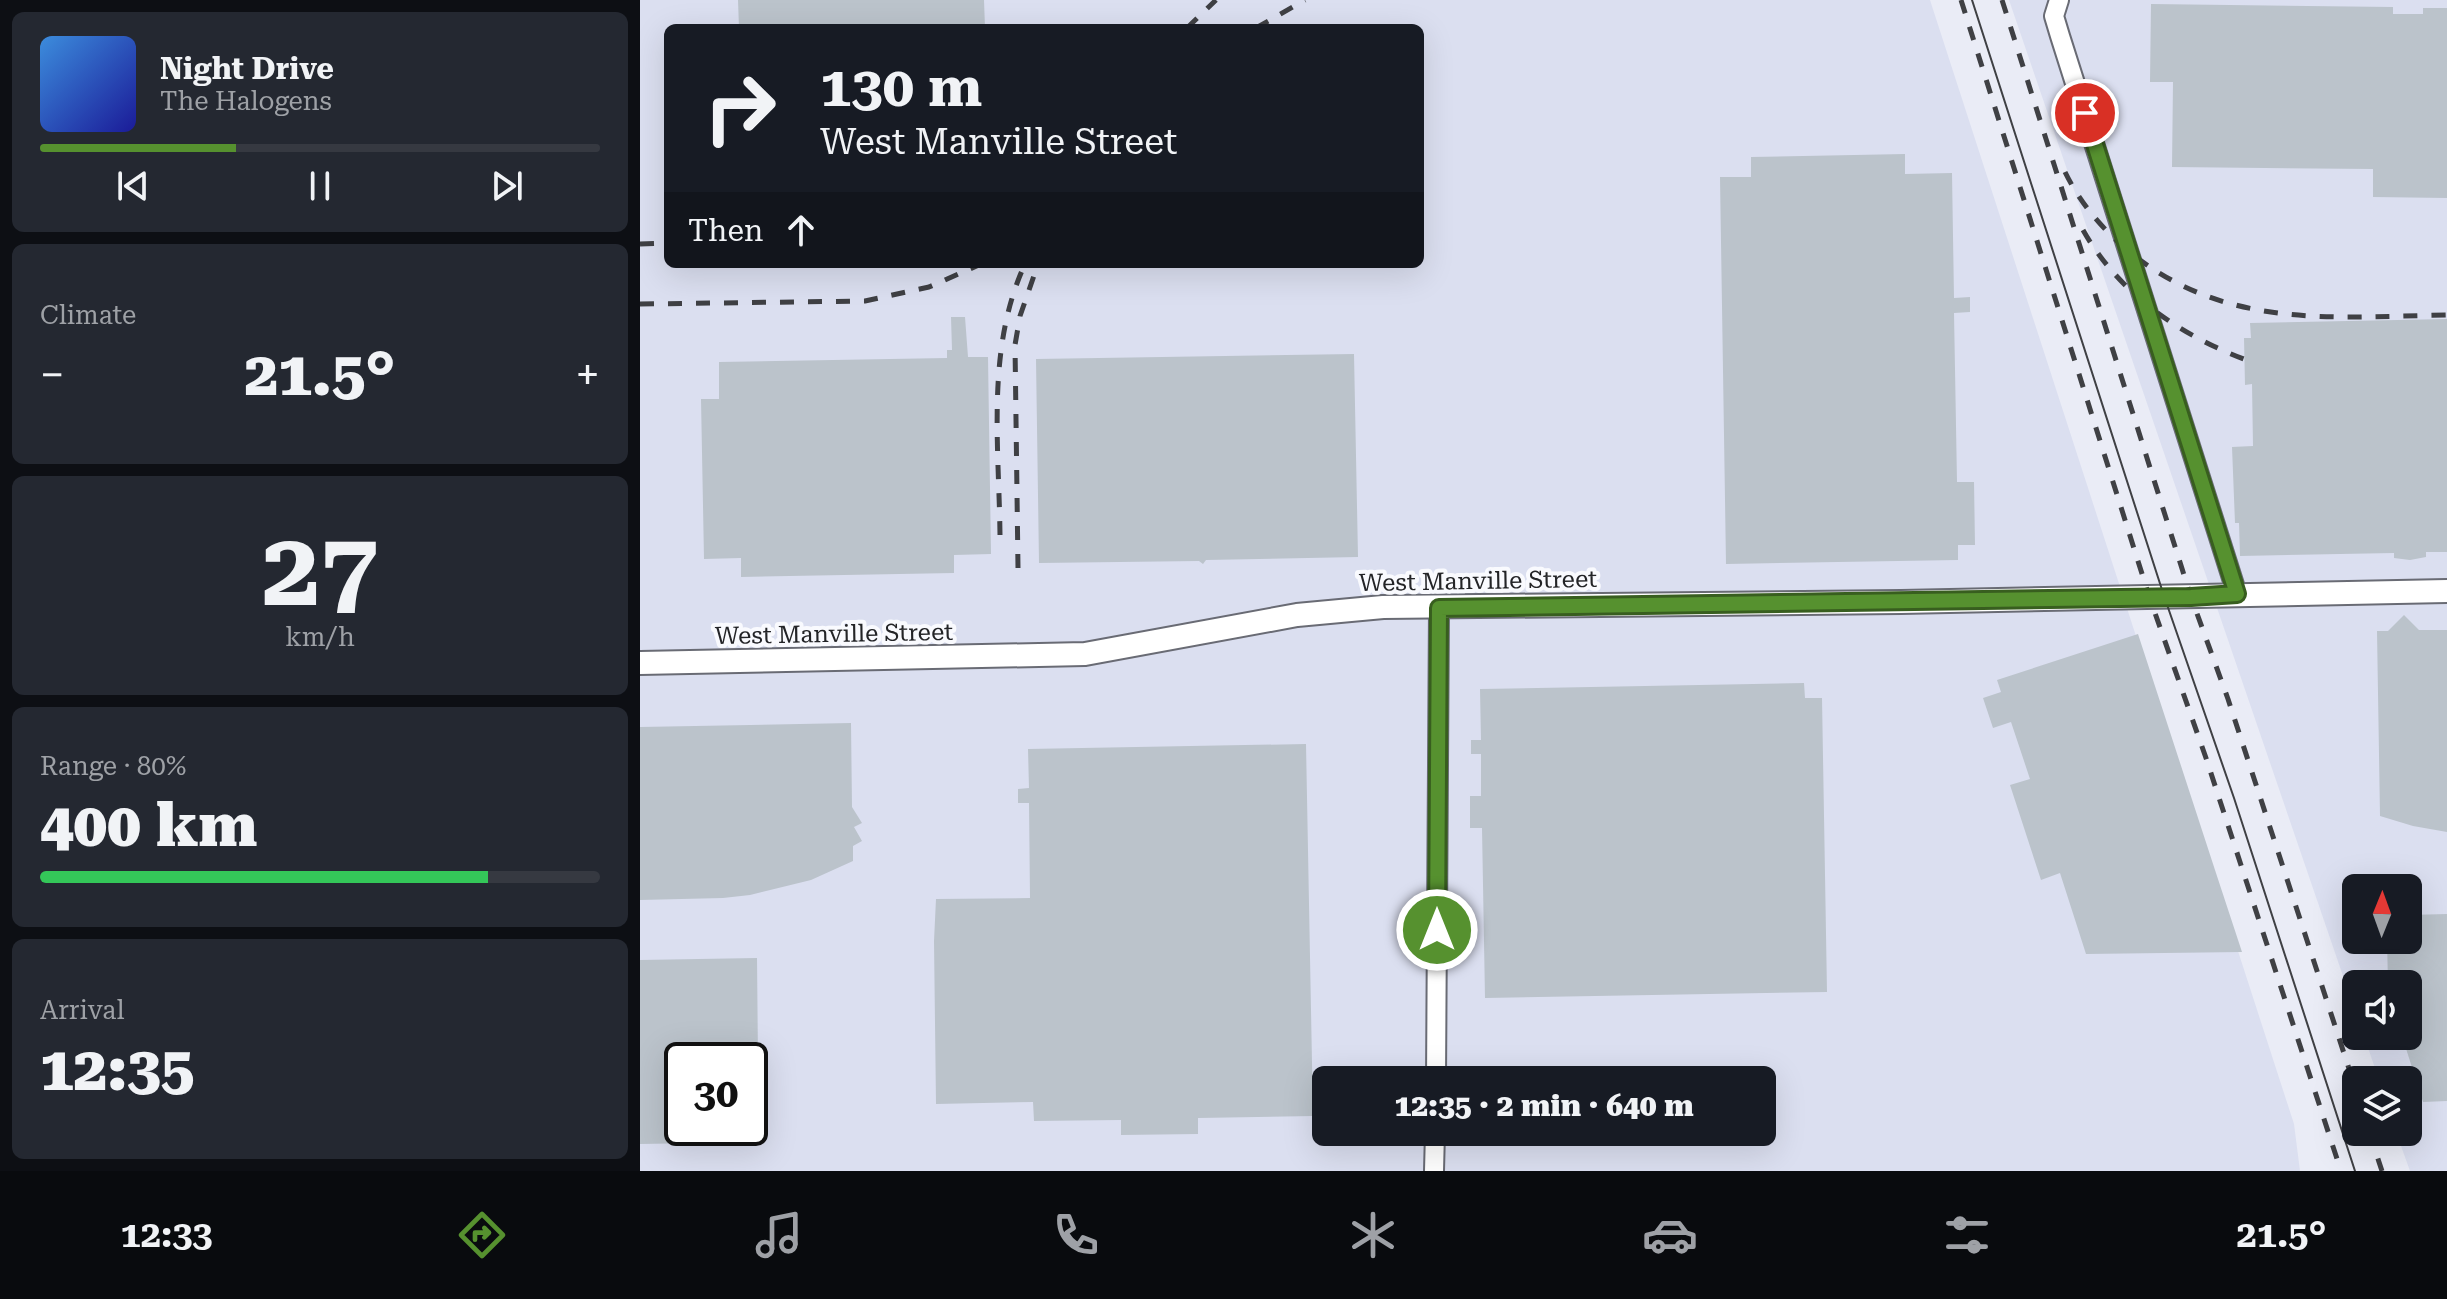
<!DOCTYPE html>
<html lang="en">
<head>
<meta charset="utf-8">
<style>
	:root { --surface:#171b24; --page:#242831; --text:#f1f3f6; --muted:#9ea1a6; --line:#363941; --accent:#56912f }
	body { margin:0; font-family:"Roboto Serif",serif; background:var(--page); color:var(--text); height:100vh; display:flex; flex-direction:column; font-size:30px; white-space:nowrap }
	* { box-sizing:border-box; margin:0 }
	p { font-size:26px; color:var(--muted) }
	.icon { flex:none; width:44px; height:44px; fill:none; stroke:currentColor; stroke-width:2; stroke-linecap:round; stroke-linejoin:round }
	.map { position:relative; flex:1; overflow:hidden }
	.details { display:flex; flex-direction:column; gap:12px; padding:12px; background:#0d0f14; width:640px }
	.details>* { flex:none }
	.hud { position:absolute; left:24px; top:24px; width:760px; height:244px; border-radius:12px; box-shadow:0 8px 32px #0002; background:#171b24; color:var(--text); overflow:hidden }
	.needle { width:52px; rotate:1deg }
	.tools { position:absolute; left:1702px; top:874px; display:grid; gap:16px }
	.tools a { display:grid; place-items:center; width:80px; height:80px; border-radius:12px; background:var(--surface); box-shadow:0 8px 32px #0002; font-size:40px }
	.speed { position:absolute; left:24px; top:1042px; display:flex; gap:16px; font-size:40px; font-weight:700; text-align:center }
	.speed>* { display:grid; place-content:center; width:104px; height:104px; border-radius:50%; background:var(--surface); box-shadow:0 8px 32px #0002; line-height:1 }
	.speed .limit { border:4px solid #111; border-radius:12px; background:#fff; color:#111 }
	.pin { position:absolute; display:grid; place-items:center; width:68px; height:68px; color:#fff; margin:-34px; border:4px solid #fff; border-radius:50%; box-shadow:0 2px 8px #0007 }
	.me { position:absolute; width:88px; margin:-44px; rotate:0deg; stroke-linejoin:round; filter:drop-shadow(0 0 6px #0008) }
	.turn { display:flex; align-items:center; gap:28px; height:168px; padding:0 24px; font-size:36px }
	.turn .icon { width:104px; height:104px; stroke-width:2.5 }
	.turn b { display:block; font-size:56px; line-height:68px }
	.then { display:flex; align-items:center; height:76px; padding:0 24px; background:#0003; gap:16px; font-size:30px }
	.big { font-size:60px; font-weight:800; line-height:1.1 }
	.details .widget { flex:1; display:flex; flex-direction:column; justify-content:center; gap:12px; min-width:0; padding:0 28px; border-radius:12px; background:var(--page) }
	.details .dial { align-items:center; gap:0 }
	.dial b { font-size:104px; line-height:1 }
	.song { display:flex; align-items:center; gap:24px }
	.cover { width:96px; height:96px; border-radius:12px; background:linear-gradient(135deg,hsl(210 70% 55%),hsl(240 70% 35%)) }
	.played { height:8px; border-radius:4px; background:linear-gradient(90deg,var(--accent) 35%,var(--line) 35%) }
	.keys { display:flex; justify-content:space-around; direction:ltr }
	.heat { display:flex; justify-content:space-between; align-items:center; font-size:44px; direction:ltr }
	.charge { height:12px; border-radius:6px; background:linear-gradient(90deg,#34c759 80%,var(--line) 0) }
	.trip { position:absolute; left:672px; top:1066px; width:464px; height:80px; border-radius:12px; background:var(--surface); box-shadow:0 8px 32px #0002; font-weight:800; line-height:80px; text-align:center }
	.dock { display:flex; height:128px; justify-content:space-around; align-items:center; background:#090b0e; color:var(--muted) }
	.dock .icon { width:56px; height:56px }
	.dock .on { color:var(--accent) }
	.dock b { font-size:36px; color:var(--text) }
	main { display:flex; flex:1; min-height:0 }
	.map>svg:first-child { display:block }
	.built { fill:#dbdff0; fill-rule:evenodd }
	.building { fill:#bbc3cb }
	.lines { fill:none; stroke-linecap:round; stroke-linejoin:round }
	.minor-casing { stroke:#696b74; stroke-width:22 }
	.tertiary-casing { stroke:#696b74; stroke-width:26 }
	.minor { stroke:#fff; stroke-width:18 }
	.tertiary { stroke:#fff; stroke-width:22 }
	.tram { stroke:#3f4044; stroke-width:2 }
	.rail { stroke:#3f4044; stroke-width:5; stroke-dasharray:14 14; stroke-linecap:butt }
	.route-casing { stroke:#385e1f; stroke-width:20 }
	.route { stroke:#56912f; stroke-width:14 }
	.labels { text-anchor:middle; stroke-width:8; stroke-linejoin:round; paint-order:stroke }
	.street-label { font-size:24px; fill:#232427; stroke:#f9fafe }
</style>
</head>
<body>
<main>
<section class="details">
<div class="widget">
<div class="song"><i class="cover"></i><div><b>Night Drive</b><p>The Halogens</p></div></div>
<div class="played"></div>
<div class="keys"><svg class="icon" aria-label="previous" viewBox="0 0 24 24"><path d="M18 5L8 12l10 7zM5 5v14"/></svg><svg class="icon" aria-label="pause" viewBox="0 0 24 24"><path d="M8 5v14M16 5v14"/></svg><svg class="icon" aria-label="next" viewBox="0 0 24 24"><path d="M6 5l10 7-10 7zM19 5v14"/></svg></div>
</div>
<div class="widget"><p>Climate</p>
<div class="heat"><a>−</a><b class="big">21.5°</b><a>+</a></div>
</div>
<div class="widget dial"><b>27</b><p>km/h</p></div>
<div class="widget"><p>Range · 80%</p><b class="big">400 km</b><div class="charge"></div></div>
<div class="widget"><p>Arrival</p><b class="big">12:35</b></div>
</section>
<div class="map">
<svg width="1807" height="1171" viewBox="0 0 1807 1171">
	<rect width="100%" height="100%" fill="#eaecf6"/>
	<path class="built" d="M0 0H1290L1654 1124 1660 1171H0ZM28 28H780V264H28ZM42 1060H110V1128H42ZM686 1080H1122V1132H686Z
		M1369 0H1807V1171H1770L1756 1132H1768V1080H1739L1724 1036H1768V984H1716V1014ZM1716 888H1768V940H1716Z"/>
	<path class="building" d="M98 0H344L345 28H99Z
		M1511 4 1753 7V14H1783V8H1807V198L1733 197V169L1532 167 1533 82H1510Z
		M1265 154V174L1312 173 1314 298 1330 297V312L1314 313 1317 482H1334L1335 545H1318V560L1086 564 1080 177H1111V157Z
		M311 317H325L328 357H348L351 554 314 555V573L101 577V558L64 559 61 399H79V362L307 358V350H312Z
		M1807 319V552H1786V557L1770 560 1754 558V553L1600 556 1599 523H1595L1592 447 1613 446 1612 384 1605 385 1604 338H1611L1610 323Z
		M714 354 718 557 566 560 563 564 559 561 399 563 396 359Z
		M1764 615 1779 630H1807V832L1773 826 1740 816 1737 631H1748Z
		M1498 634 1575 870 1602 952 1446 954 1420 873 1401 880 1370 785 1390 779 1371 722 1353 728 1343 698 1361 692 1357 680Z
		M1164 683 1165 698H1182L1187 992 845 998 842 828H830V796H841V754H831V740H841L840 689Z
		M211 723 212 807 222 823 214 827 222 841 213 846V861L171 880 110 895 83 898 0 900V727Z
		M666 744 673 1116 558 1118V1134L481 1135V1120L394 1121 393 1102 296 1104 294 941 296 899 390 898 389 803H378V789L389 788 388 749Z
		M1807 914V1101L1783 1102 1762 1036H1768V984H1748L1747 940H1768V915Z
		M117 958 118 1060H42V1128H119L120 1142 0 1144V960Z"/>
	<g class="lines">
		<defs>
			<path id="minor" d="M1419 0 1414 16 1420 36 1597 594
				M796 1080 799 608
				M794 1171 795 1132"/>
			<path id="tertiary" d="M0 663 445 654 657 615 743 607 1261 602 1807 591"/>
		</defs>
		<use href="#minor" class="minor-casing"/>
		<use href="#tertiary" class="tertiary-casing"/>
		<use href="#minor" class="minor"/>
		<use href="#tertiary" class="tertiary"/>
		<path class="tram" d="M1332 0 1524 596 1594 798 1715 1171"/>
		<path class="rail" d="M1321 0 1509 596 1566 758 1701 1171
			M1362 0 1551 597 1588 699 1716 1090
			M547 28 576 0
			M616 28 665 0
			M1425 172C1442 207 1469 237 1500 260 1594 329 1697 317 1807 315
			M1443 230C1479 294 1541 336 1609 361
			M0 244 28 243
			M0 304 225 301 289 287 341 264
			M360 535C359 444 346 348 385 264
			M378 568 375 345 380 316 398 264
			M1729 1132 1742 1171"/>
	</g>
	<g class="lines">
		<defs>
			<path id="route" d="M797 930 799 608 1551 597 1597 594 1445 113"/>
		</defs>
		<use href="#route" class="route-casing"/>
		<use href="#route" class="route"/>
	</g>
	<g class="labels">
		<g class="street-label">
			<text transform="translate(838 581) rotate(-1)" y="8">West Manville Street</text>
			<text transform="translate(194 634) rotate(-1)" y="8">West Manville Street</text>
		</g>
	</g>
</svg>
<div class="tools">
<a><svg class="needle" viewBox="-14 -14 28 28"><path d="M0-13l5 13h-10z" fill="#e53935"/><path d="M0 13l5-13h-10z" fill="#9ea1a6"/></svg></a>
<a><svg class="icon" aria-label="sound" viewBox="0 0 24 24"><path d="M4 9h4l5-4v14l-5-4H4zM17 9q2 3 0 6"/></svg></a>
<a><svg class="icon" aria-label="layers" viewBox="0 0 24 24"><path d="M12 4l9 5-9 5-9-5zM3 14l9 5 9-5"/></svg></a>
</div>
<div class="speed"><div class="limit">30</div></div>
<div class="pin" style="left:1445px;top:113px;background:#d93025"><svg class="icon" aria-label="arrive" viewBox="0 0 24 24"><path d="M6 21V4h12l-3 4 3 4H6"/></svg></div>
<svg class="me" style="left:797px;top:930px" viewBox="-20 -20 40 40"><circle r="17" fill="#56912f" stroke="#fff" stroke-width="3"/><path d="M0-11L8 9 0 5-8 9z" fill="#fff"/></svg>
<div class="trip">12:35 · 2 min · 640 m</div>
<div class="hud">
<div class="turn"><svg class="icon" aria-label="right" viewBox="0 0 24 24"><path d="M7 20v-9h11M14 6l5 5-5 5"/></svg><div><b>130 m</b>West Manville Street</div></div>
<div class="then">Then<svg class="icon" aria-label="ahead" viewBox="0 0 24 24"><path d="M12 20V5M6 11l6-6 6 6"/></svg></div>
</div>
</div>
</main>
<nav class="dock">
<b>12:33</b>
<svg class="icon on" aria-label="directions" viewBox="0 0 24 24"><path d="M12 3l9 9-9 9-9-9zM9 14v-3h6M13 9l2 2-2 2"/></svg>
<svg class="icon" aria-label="music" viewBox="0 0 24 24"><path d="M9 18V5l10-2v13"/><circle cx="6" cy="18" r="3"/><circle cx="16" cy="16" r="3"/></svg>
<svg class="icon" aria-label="phone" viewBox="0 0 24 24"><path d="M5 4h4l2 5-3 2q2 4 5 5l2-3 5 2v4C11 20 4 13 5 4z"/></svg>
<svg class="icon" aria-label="climate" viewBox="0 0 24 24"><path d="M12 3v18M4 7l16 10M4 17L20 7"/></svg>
<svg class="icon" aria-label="car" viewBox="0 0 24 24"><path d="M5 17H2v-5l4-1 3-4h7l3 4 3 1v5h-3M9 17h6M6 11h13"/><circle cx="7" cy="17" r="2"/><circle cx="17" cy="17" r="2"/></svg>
<svg class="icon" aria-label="filters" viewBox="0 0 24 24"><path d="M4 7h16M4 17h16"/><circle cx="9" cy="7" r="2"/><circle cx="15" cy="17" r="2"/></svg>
<b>21.5°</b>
</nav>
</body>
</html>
